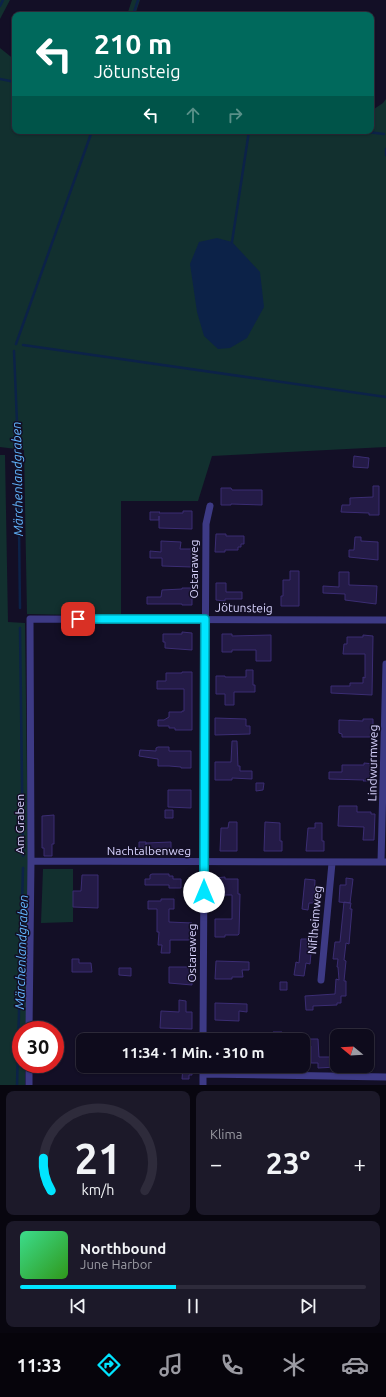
<!DOCTYPE html>
<html lang="de">
<head>
<meta charset="utf-8">
<style>
	:root { --surface:#0e0b1c; --page:#1c1929; --text:#f1f3f6; --muted:#9b9ba3; --line:#2e2b3b; --accent:#00e5ff }
	body { margin:0; font-family:Ubuntu,sans-serif; background:var(--page); color:var(--text); height:100vh; display:flex; flex-direction:column; font-size:15px; white-space:nowrap }
	* { box-sizing:border-box; margin:0 }
	p { font-size:13px; color:var(--muted) }
	.icon { flex:none; width:22px; height:22px; fill:none; stroke:currentColor; stroke-width:2; stroke-linecap:round; stroke-linejoin:round }
	.map { position:relative; height:1085px; overflow:hidden }
	.side { display:flex; flex-direction:column; gap:6px; padding:6px; background:#08060f; flex:1 }
	.side>* { flex:none }
	.banner { position:absolute; left:12px; top:12px; width:362px; height:122px; border-radius:8px; box-shadow:0 1px 3px #0004,0 0 0 1px var(--line); background:#00695c; color:#fff; overflow:hidden }
	.needle { width:26px; rotate:288deg }
	.buttons { position:absolute; left:330px; top:1029px; display:grid; gap:8px }
	.buttons a { display:grid; place-items:center; width:44px; height:44px; border-radius:8px; background:var(--surface); box-shadow:0 1px 3px #0004,0 0 0 1px var(--line); font-size:20px }
	.speed { position:absolute; left:12px; top:1021px; display:flex; gap:8px; font-size:20px; font-weight:700; text-align:center }
	.speed>* { display:grid; place-content:center; width:52px; height:52px; border-radius:50%; background:var(--surface); box-shadow:0 1px 3px #0004,0 0 0 1px var(--line); line-height:1 }
	.speed .limit { border:6px solid #d22; background:#fff; color:#111 }
	.pin { position:absolute; display:grid; place-items:center; width:34px; height:34px; color:#fff; margin:-17px; border-radius:8px; box-shadow:0 2px 6px #0006 }
	.me { position:absolute; width:44px; margin:-22px; rotate:0deg; stroke-linejoin:round; filter:drop-shadow(0 0 3px #0008) }
	.turn { display:flex; align-items:center; gap:14px; height:84px; padding:0 16px; font-size:18px }
	.turn .icon { width:52px; height:52px; stroke-width:2.5 }
	.turn b { display:block; font-size:28px; line-height:34px }
	.lanes { display:flex; align-items:center; height:38px; padding:0 16px; background:#0003; justify-content:center; gap:20px; direction:ltr }
	.lanes .off { opacity:.35 }
	.big { font-size:30px; font-weight:700; line-height:1.1 }
	.side .tile { flex:1; display:flex; flex-direction:column; justify-content:center; gap:6px; min-width:0; padding:0 14px; border-radius:8px; background:var(--page) }
	.side .dial { align-items:center; gap:0 }
	.dial svg { height:104px; overflow:visible; fill:none; stroke:var(--line); stroke-width:7; stroke-linecap:round; text-anchor:middle }
	.dial text { fill:var(--text); stroke:none }
	.song { display:flex; align-items:center; gap:12px }
	.cover { width:48px; height:48px; border-radius:6px; background:linear-gradient(135deg,hsl(150 70% 55%),hsl(110 70% 35%)) }
	.played { height:4px; border-radius:2px; background:linear-gradient(90deg,var(--accent) 45%,var(--line) 45%) }
	.keys { display:flex; justify-content:space-around; direction:ltr }
	.heat { display:flex; justify-content:space-between; align-items:center; font-size:22px; direction:ltr }
	.side .tiles { flex:1; display:grid; gap:6px; grid-template-columns:1fr 1fr }
	.tile:last-child { grid-column:span 2 }
	.trip { position:absolute; left:76px; top:1033px; width:234px; height:40px; border-radius:8px; background:var(--surface); box-shadow:0 1px 3px #0004,0 0 0 1px var(--line); font-weight:700; line-height:40px; text-align:center }
	.dock { display:flex; height:64px; justify-content:space-around; align-items:center; background:#06040b; color:var(--muted) }
	.dock .icon { width:28px; height:28px }
	.dock .active { color:var(--accent) }
	.dock b { font-size:18px; color:var(--text) }
	.map>svg:first-child { display:block }
	.green { fill:#12302f }
	.water { fill:#0c2248 }
	.lines { fill:none; stroke-linecap:round; stroke-linejoin:round }
	.stream { stroke:#0c2248; stroke-width:2.5 }
	.building { fill:#241b47; stroke:#3b2d73 }
	.minor { stroke:#3d3a85; stroke-width:7 }
	.route-casing { stroke:#0095a6; stroke-width:10 }
	.route { stroke:#00e5ff; stroke-width:7 }
	.labels { text-anchor:middle; stroke-width:3; stroke-linejoin:round; paint-order:stroke }
	.street-label { font-size:12px; fill:#d9d4ff; stroke:#130f26 }
	.water-label { font-size:13px; font-style:italic; fill:#62b6ff; stroke:#130f26 }
</style>
</head>
<body>
<div class="map">
<svg width="386" height="1085" viewBox="0 0 386 1085">
	<rect width="100%" height="100%" fill="#130f26"/>
	<path class="green" d="M0 0H10L0 19Z
		M132 0H140L135 15H127Z
		M0 48 15 60V131H371V111L383 103 386 99V447L212 456 198 501H121V616L27 614 24 450 0 447Z
		M0 455H5L8 622 25 623 28 859 26 1030H21V1064H25V1085H0Z
		M43 869H73V922L41 923Z"/>
	<path class="water" d="M217 238 232 242 260 272 264 307 247 338 230 348 218 349 204 336 197 312 190 264 199 242Z"/>
	<g class="lines">
		<path class="stream" d="M0 6 3 0
			M133 15 138 0
			M0 79 15 82
			M360 131 384 134
			M386 149V155
			M232 242 249 131
			M16 344 92 131
			M23 345 386 397
			M14 351 18 447 20 608
			M20 628 23 856
			M17 1085 23 868"/>
	</g>
	<path class="building" d="M354 456 369 458 368 468 353 467Z
		M373 486H379V515H369V513L341 512 342 505H350V498L373 497Z
		M221 488H231L232 490H262V505L231 504V505H221Z
		M183 511H192V529L159 528V516V520H150V512H160L159 513H183Z
		M216 534H226V536H244V544H241V547H238V550H225V552H215Z
		M355 537H361V541L378 542V560L349 557V550H354Z
		M161 541 181 542 180 549H192V567L162 566V558H150V551L161 552Z
		M290 571H299V606H281V596H283V580H290Z
		M339 572H349V585L377 586 376 604 345 600V594L323 593V586L339 587Z
		M216 583H226V592H242V599H225V601L216 600Z
		M182 588H192V605H182V604H147V597H161L162 590 182 589Z
		M182 632 192 633V650L165 648V642H163V634H182Z
		M222 634H232V636L271 635V661H256V650H232V652H222Z
		M363 635 373 636 372 695 331 693V686H350V683H363V677L365 678V654H343L344 644H347V637H363Z
		M246 670H253V685H255V692H234V705H225V694H216V676H225V677H246Z
		M182 672H192V730H175V728H169V726H158V720H164L169 717V712H182V711H184V689H157V681H166V673H182Z
		M215 718 246 719V726H250V734L215 735Z
		M363 719H373V737H342V734L339 733V720L363 721Z
		M232 741H237L238 766H240V771H252V779L232 778V780H215V762H231Z
		M158 747H169V751H191V768H181V767L169 766H158V759L139 756 140 750 156 751V748Z
		M364 763 374 764 373 781H363L364 780 329 779V772H342V765H364Z
		M256 783H264L263 790 256 791Z
		M168 790H191V808L168 807Z
		M339 806H357V812H371V814H375L374 840H363L364 827 338 826Z
		M165 810H173V818H165Z
		M54 815V844H52V856H44V848H42V816Z
		M229 822H237V851H220L221 828H228Z
		M265 822 280 823V841H282V851H264Z
		M315 823H322V841H324V851H306L308 828H315Z
		M139 842H146V849H139Z
		M171 842V849H166V852H164V854H146V843Z
		M152 874H169V876H173V879H181V888H169V885H145V879H150V875Z
		M82 875H98V908L73 907V891H81Z
		M225 877V879H238V894H240L239 934 238 935H225V937H215V919H232V895H215V878Z
		M346 878 353 879 350 903 339 902 340 885H346Z
		M305 879 315 880 314 903H309L308 910 302 909Z
		M161 899H174V909H169V922L192 923V940H170V953H161L162 945H158L159 932H157V909H148V901H161Z
		M344 902 351 903 350 909H352L349 944 346 943 344 960 346 961 344 981H346V996H341V1003H337V1005L313 1006V1010H306L305 996 335 994 336 979 339 980 338 967H337L338 959H333L335 942H340Z
		M301 939H308V942L312 943 310 964 306 963 304 976 294 975 296 962 299 963Z
		M72 959H79V963H91L92 972H72Z
		M216 961 249 962V970H242L243 977H232V979H215Z
		M169 967H192V985L169 983Z
		M119 968H131V976L119 975Z
		M280 982H287V990H280Z
		M179 1000 186 1001V1012H192V1029L160 1028 161 1011 179 1012Z
		M215 1003 247 1004V1012L239 1011V1021L215 1020Z
		M273 1032H282L281 1040H273Z
		M309 1039H318L319 1057H337V1067L318 1068V1063H311V1046H309Z
		M183 1066H192V1075H189V1079H182Z"/>
	<g class="lines">
		<path class="minor" d="M31 861 386 862
			M381 862 386 664
			M321 980 332 863
			M29 1030 31 861 30 619 386 620
			M203 1040 206 524 210 506
			M203 1066V1085
			M203 1074 386 1077
			M29 1085V1064"/>
	</g>
	<g class="lines">
		<defs>
			<path id="route" d="M78 619H205L204 892"/>
		</defs>
		<use href="#route" class="route-casing"/>
		<use href="#route" class="route"/>
	</g>
	<g class="labels">
		<g class="street-label">
			<text transform="translate(194 569) rotate(-90)" y="4">Ostaraweg</text>
			<text transform="translate(244 608) rotate(1)" y="4">Jötunsteig</text>
			<text transform="translate(373 763) rotate(-89)" y="4">Lindwurmweg</text>
			<text transform="translate(20 824) rotate(-90)" y="4">Am Graben</text>
			<text x="149" y="855">Nachtalbenweg</text>
			<text transform="translate(315 920) rotate(-85)" y="4">Niflheimweg</text>
			<text transform="translate(192 953) rotate(-90)" y="4">Ostaraweg</text>
		</g>
		<g class="water-label">
			<text transform="translate(17 479) rotate(-91)" y="5">Märchenlandgraben</text>
			<text transform="translate(21 952) rotate(-88)" y="5">Märchenlandgraben</text>
		</g>
	</g>
</svg>
<div class="buttons">
<a><svg class="needle" viewBox="-14 -14 28 28"><path d="M0-13l5 13h-10z" fill="#e53935"/><path d="M0 13l5-13h-10z" fill="#9b9ba3"/></svg></a>
</div>
<div class="speed"><div class="limit">30</div></div>
<div class="pin" style="left:78px;top:619px;background:#d93025"><svg class="icon" aria-label="arrive" viewBox="0 0 24 24"><path d="M6 21V4h12l-3 4 3 4H6"/></svg></div>
<svg class="me" style="left:204px;top:892px" viewBox="-20 -20 40 40"><circle r="19" fill="#fff"/><path d="M0-13L10 11 0 6-10 11z" fill="#00e5ff"/></svg>
<div class="trip">11:34 · 1 Min. · 310 m</div>
<div class="banner">
<div class="turn"><svg class="icon" aria-label="left" viewBox="0 0 24 24"><path d="M17 20v-9H6M10 6l-5 5 5 5"/></svg><div><b>210 m</b>Jötunsteig</div></div>
<div class="lanes"><svg class="icon" aria-label="left" viewBox="0 0 24 24"><path d="M17 20v-9H6M10 6l-5 5 5 5"/></svg><svg class="icon off" aria-label="ahead" viewBox="0 0 24 24"><path d="M12 20V5M6 11l6-6 6 6"/></svg><svg class="icon off" aria-label="right" viewBox="0 0 24 24"><path d="M7 20v-9h11M14 6l5 5-5 5"/></svg></div>
</div>
</div>
<section class="side">
<div class="tiles">
<div class="tile dial"><svg viewBox="0 0 100 80">
<path d="M14 69A42 42 0 1 1 86 69"/>
<path d="M14 69A42 42 0 0 1 8 44" stroke="#00e5ff"/>
<text x="50" y="56" font-size="32" font-weight="700">21</text>
<text x="50" y="72" font-size="11">km/h</text>
</svg></div>
<div class="tile"><p>Klima</p>
<div class="heat"><a>−</a><b class="big">23°</b><a>+</a></div>
</div>
<div class="tile">
<div class="song"><i class="cover"></i><div><b>Northbound</b><p>June Harbor</p></div></div>
<div class="played"></div>
<div class="keys"><svg class="icon" aria-label="previous" viewBox="0 0 24 24"><path d="M18 5L8 12l10 7zM5 5v14"/></svg><svg class="icon" aria-label="pause" viewBox="0 0 24 24"><path d="M8 5v14M16 5v14"/></svg><svg class="icon" aria-label="next" viewBox="0 0 24 24"><path d="M6 5l10 7-10 7zM19 5v14"/></svg></div>
</div>
</div>
</section>
<nav class="dock">
<b>11:33</b>
<svg class="icon active" aria-label="directions" viewBox="0 0 24 24"><path d="M12 3l9 9-9 9-9-9zM9 14v-3h6M13 9l2 2-2 2"/></svg>
<svg class="icon" aria-label="music" viewBox="0 0 24 24"><path d="M9 18V5l10-2v13"/><circle cx="6" cy="18" r="3"/><circle cx="16" cy="16" r="3"/></svg>
<svg class="icon" aria-label="phone" viewBox="0 0 24 24"><path d="M5 4h4l2 5-3 2q2 4 5 5l2-3 5 2v4C11 20 4 13 5 4z"/></svg>
<svg class="icon" aria-label="climate" viewBox="0 0 24 24"><path d="M12 3v18M4 7l16 10M4 17L20 7"/></svg>
<svg class="icon" aria-label="car" viewBox="0 0 24 24"><path d="M5 17H2v-5l4-1 3-4h7l3 4 3 1v5h-3M9 17h6M6 11h13"/><circle cx="7" cy="17" r="2"/><circle cx="17" cy="17" r="2"/></svg>
</nav>
</body>
</html>
